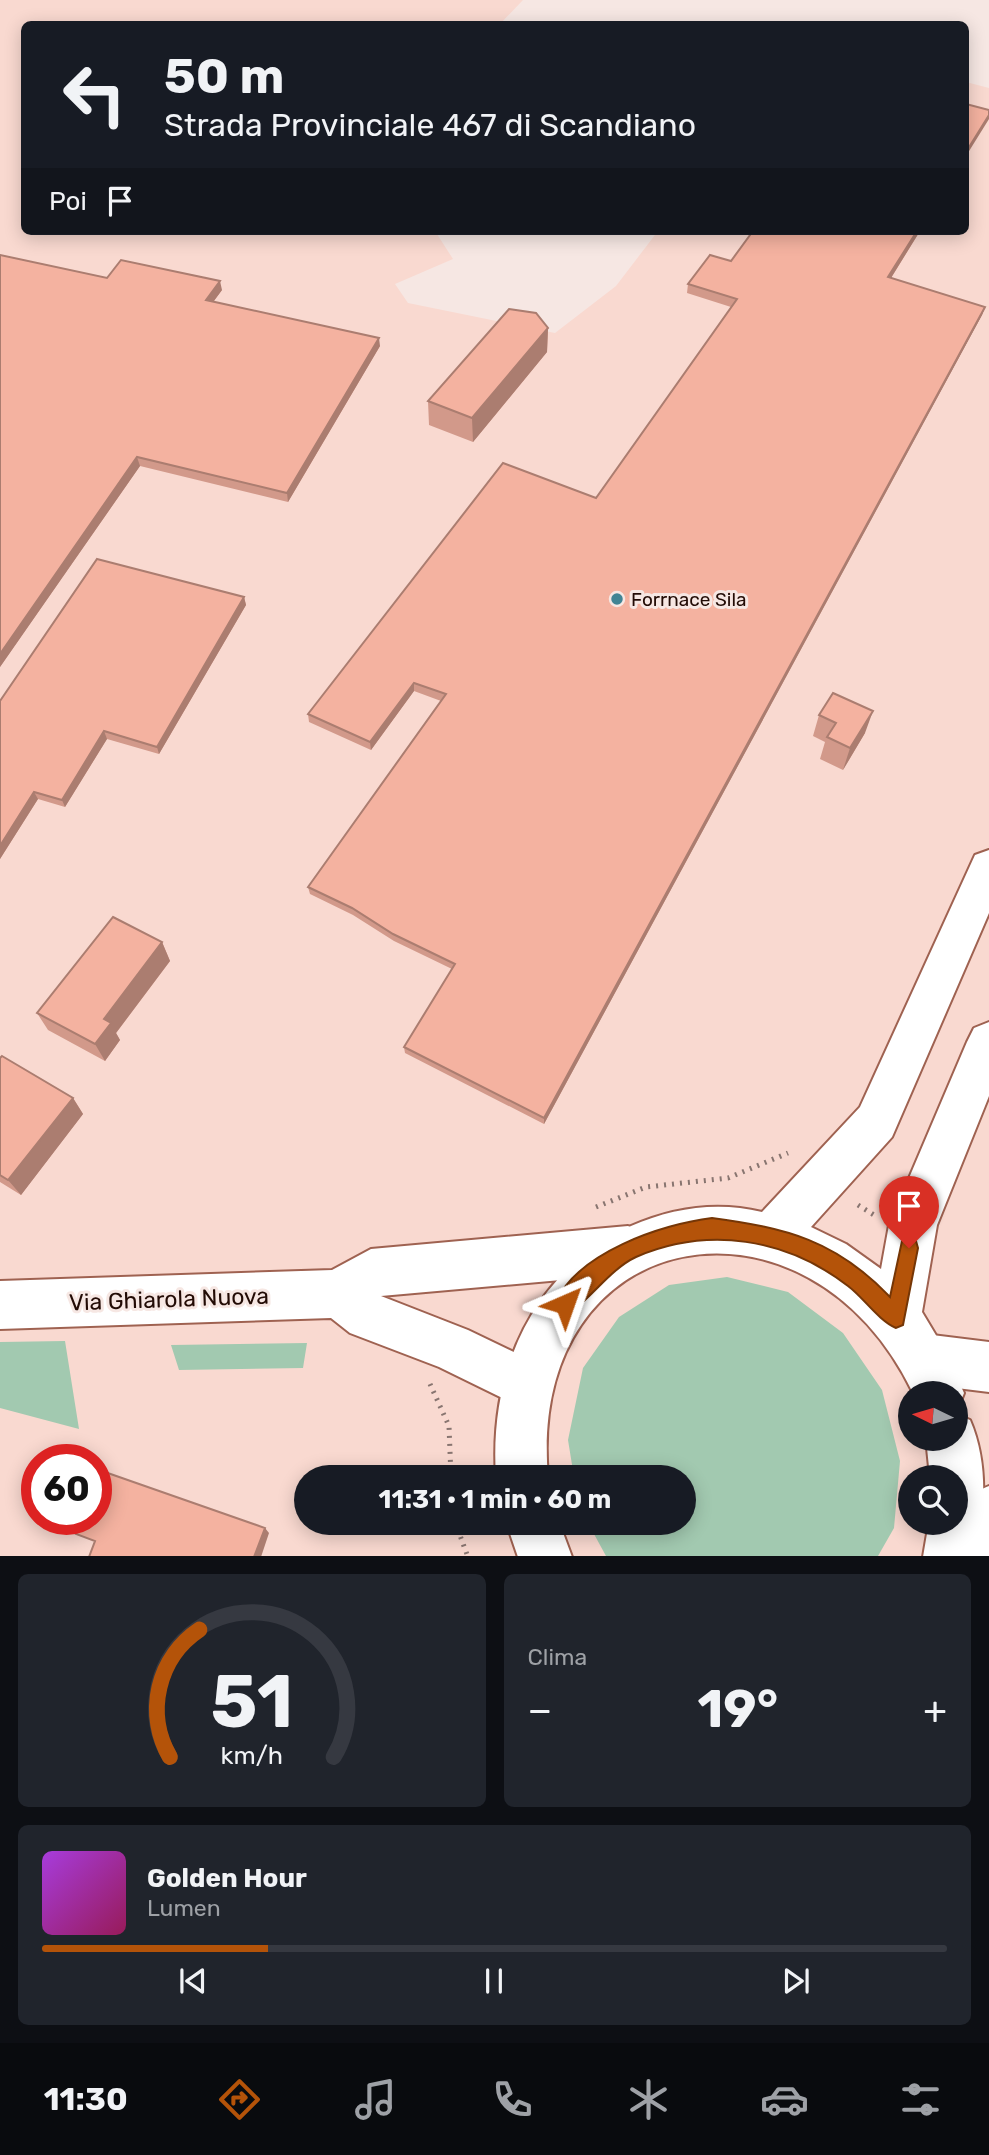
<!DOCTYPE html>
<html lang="it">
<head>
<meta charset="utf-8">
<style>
	:root { --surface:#171b24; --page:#20242c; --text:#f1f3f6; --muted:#9ea1a6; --line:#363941; --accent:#b45309 }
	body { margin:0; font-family:Rubik,sans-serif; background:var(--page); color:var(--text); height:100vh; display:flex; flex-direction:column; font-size:26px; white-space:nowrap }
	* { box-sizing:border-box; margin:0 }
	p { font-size:23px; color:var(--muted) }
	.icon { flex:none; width:38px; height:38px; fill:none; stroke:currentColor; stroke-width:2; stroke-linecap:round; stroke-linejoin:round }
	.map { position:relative; height:1556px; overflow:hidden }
	.drawer { display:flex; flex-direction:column; gap:18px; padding:18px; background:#0d0f14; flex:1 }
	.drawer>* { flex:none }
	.guide { position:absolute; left:21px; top:21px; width:948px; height:214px; border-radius:10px; box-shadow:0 4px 18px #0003; background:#171b24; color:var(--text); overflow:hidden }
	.needle { width:46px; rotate:275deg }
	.buttons { position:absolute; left:898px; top:1381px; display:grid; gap:14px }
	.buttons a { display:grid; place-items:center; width:70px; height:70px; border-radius:50%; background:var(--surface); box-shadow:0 4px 18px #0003; font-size:35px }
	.speed { position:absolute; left:21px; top:1444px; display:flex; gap:14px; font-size:35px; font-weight:700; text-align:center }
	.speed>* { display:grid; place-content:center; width:91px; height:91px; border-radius:50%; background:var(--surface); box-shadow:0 4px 18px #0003; line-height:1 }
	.speed .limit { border:10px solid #d22; background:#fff; color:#111 }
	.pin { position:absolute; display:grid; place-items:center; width:60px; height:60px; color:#fff; margin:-72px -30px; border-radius:50% 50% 50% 0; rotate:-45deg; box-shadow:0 0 7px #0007 }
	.pin .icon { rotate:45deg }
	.me { position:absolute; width:77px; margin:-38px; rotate:43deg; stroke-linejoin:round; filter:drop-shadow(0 0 5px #0008) }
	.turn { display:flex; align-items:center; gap:24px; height:147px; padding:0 28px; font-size:32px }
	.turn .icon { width:91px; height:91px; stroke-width:2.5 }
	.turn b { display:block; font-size:49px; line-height:60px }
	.then { display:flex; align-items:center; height:66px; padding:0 28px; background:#0003; gap:14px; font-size:26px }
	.big { font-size:52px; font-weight:700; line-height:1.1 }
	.drawer .widget { flex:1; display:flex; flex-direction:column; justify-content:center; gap:10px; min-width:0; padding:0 24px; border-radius:10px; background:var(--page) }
	.drawer .dial { align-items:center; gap:0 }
	.dial svg { height:182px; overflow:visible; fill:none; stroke:var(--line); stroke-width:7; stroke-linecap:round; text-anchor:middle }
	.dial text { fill:var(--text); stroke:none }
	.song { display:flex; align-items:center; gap:21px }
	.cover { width:84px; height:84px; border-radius:10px; background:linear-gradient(135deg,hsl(280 70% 55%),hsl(330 70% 35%)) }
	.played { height:7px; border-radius:4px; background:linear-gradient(90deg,var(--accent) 25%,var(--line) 25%) }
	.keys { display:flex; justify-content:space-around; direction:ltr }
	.heat { display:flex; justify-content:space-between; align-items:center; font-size:38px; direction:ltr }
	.drawer .tiles { flex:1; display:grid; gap:18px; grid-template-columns:1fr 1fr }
	.widget:last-child { grid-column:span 2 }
	.trip { position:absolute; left:294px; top:1465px; width:402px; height:70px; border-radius:35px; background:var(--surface); box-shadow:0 4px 18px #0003; font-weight:700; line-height:70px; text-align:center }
	.dock { display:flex; height:112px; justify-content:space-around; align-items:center; background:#090b0e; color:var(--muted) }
	.dock .icon { width:49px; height:49px }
	.dock .current { color:var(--accent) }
	.dock b { font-size:32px; color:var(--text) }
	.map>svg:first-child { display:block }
	.built { fill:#f9d9d0; fill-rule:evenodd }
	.green { fill:#a2c9b0 }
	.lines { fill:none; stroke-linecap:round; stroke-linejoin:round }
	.minor-casing { stroke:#9f6251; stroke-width:4 }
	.major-casing { stroke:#9f6251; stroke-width:4 }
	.path { stroke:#887570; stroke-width:5; stroke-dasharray:2 6; stroke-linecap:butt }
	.minor { fill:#fff; fill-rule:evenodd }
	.major { fill:#fff; fill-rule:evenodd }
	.wall { fill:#d2998a }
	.shaded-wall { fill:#ab7d70 }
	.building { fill:#f4b2a0; stroke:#ab7d70; stroke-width:2 }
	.route { fill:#b45309; stroke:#753606; stroke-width:2 }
	.poi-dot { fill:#418494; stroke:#f6e7e3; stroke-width:2.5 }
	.labels { text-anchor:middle; stroke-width:6; stroke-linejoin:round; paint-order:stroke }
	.poi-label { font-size:19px; fill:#220b05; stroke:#f6e7e3; text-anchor:start }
	.near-street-label { font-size:23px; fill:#220b05; stroke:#f6e7e3 }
</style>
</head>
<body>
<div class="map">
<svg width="989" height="1557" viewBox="0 0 989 1557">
	<rect width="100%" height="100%" fill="#f6e7e3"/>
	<path class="built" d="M0 0H523L500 24H24V231H435L453 259 395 284 408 303 555 333 616 286 658 231H966V82L989 88V1556L0 1557ZM910 1393H956V1438H910ZM37 1460H96V1519H37ZM306 1477H684V1522H306ZM910 1477H956V1522H910Z"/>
	<path class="green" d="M727 1277 788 1292 843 1333 882 1390 900 1461 894 1528 878 1556H606L588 1523 684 1522V1477H574L568 1440 583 1368 619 1317 669 1285Z
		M65 1341 79 1429 0 1408V1342Z
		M307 1343 303 1368 179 1370 171 1345Z"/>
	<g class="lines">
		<defs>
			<path id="minor" d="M628 1226 645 1233 652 1250 645 1267 628 1274 381 1296 468 1330 545 1367 552 1385 545 1403 527 1410 439 1367 350 1333 331 1318 0 1329V1281L332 1270 371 1249Z
				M924 1334 989 1342V1392L924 1384 906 1377 899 1359 906 1341Z
				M989 1486V1557H929L949 1522H956C956 1503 972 1493 989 1486Z"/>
			<path id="major" d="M989 850V913L892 1137 811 1227 846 1244 881 1269 889 1225 967 1042 974 1028 989 1022V1096L937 1225 922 1312 943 1347 964 1393 957 1411 956 1393H913C807 1173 526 1222 548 1477H496C489 1371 532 1272 631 1226 672 1208 717 1201 762 1212L860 1107 975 855Z
				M956 1414 970 1420C989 1464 984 1510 977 1557H923L929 1522H956V1477H930L926 1438H956Z
				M506 1522H559L572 1557H518Z"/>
		</defs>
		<use href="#minor" class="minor-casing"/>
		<use href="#major" class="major-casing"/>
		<path class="path" d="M858 1205 874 1215
			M596 1207 646 1187 728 1178 788 1153
			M430 1384 449 1426 451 1477
			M455 1522 468 1557"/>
		<use href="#minor" class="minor"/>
		<use href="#major" class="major"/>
	</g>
	<path class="wall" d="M753 231H920L891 278 985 307 982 315 544 1124 405 1053 404 1047 452 969 394 941 353 915 310 894 308 887 441 701 414 691 371 750 309 722 308 714 596 498 731 307 687 293 688 284 731 261Z
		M0 255 107 278 222 290 213 302 380 346 288 502 140 466 0 667Z
		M548 328 547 352 473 442 429 425 428 401Z
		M244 597 246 605 159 754 107 739 65 807 38 799 0 859V701Z
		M819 715 865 733 843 770 820 759 825 742 813 736Z
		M162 942 170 961 116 1033 120 1040 105 1061 48 1030 37 1013Z
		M0 1058 73 1098 83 1114 21 1195 0 1182Z"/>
	<path class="shaded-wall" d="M989 115V119L966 156V152Z
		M917 231H920L886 286 888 277Z
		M220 281 222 290 208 309 206 300Z
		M985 307 982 315 544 1124V1118Z
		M548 328 547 352 473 442 472 418Z
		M379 338 380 346 288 502 287 493Z
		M137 457 140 466 0 667V654Z
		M244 597 246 605 159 754 157 747Z
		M414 683V691L371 750 370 742Z
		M873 711 865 733 843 770 850 748Z
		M104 731 107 739 65 807 62 800Z
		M34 792 38 799 0 859V846Z
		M162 942 170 961 116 1033 120 1040 105 1061 95 1044 104 1019Z
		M73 1098 83 1114 21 1195 8 1180Z
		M265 1528 269 1533 261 1557H254Z"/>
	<path class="building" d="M966 104 989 110V115L966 152Z
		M753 231H917L888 277 985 307 544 1118 404 1047 455 964 393 934 352 908 308 887 446 694 414 683 370 742 308 714 503 463 596 498 737 299 688 284 710 255 731 261Z
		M0 255 107 278 121 260 220 281 206 300 379 338 287 493 137 457 0 654Z
		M509 309 536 313 548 328 472 418 428 401Z
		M97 559 244 597 157 747 104 731 62 800 34 792 0 846V701Z
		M833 693 873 711 850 748 827 737 836 723 819 715Z
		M113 917 162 942 104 1019 111 1023 95 1044 37 1013Z
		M2 1056 73 1098 8 1180 0 1175V1058Z
		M102 1471 265 1528 254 1557H89L95 1541 76 1534 82 1519H96V1484Z"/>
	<path class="route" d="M712 1218C786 1228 836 1240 890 1297L902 1241 909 1239 916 1241 918 1248 903 1325 896 1328C878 1320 864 1298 848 1286 786 1238 708 1226 636 1257 608 1270 587 1305 565 1314L558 1311 555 1304C576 1253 662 1224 712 1218Z"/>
	<circle class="poi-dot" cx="617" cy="599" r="7"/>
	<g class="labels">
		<g class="poi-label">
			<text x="631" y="606">Forrnace Sila</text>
		</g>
		<g class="near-street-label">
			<text transform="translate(169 1299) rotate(-2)" y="8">Via Ghiarola Nuova</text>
		</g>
	</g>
</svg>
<div class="buttons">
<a><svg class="needle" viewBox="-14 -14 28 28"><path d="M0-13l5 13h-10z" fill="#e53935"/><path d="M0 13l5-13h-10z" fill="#9ea1a6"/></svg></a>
<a><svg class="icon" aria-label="search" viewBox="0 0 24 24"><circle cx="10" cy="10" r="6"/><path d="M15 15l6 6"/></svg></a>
</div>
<div class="speed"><div class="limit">60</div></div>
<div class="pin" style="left:909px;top:1248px;background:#d93025"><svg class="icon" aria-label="arrive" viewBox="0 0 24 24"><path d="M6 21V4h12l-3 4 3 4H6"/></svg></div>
<svg class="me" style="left:565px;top:1304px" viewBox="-20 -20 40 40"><path d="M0-17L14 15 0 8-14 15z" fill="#b45309" stroke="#fff" stroke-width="4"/></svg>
<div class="trip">11:31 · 1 min · 60 m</div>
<div class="guide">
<div class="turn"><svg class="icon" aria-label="left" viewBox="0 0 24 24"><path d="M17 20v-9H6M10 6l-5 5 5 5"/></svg><div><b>50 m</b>Strada Provinciale 467 di Scandiano</div></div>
<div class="then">Poi<svg class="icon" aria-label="arrive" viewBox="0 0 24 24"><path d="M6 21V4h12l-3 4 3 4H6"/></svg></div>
</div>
</div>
<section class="drawer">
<div class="tiles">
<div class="widget dial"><svg viewBox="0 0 100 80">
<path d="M14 69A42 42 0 1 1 86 69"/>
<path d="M14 69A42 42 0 0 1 27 13" stroke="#b45309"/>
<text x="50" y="56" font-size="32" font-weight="700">51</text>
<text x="50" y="72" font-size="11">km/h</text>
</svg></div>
<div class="widget"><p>Clima</p>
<div class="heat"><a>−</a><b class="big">19°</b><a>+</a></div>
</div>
<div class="widget">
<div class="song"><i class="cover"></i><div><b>Golden Hour</b><p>Lumen</p></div></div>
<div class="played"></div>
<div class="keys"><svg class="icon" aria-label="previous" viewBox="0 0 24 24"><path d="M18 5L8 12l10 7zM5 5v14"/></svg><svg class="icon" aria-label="pause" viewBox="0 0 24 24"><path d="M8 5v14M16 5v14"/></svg><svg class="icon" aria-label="next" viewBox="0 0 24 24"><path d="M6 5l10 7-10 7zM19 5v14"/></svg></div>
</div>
</div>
</section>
<nav class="dock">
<b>11:30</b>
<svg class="icon current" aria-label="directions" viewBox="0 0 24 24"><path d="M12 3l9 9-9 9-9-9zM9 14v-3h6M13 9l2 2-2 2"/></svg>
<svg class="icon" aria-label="music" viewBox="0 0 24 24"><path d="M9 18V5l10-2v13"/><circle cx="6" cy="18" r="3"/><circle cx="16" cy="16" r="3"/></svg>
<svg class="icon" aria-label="phone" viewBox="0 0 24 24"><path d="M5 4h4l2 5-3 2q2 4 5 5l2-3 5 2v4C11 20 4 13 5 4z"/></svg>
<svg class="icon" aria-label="climate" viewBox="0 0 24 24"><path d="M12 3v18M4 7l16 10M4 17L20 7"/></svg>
<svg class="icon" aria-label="car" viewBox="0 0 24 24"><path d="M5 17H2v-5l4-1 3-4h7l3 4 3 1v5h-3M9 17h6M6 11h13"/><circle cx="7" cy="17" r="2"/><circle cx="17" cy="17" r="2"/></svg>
<svg class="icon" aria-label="filters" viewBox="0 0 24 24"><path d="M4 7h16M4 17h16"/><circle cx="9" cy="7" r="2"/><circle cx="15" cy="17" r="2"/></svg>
</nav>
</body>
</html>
